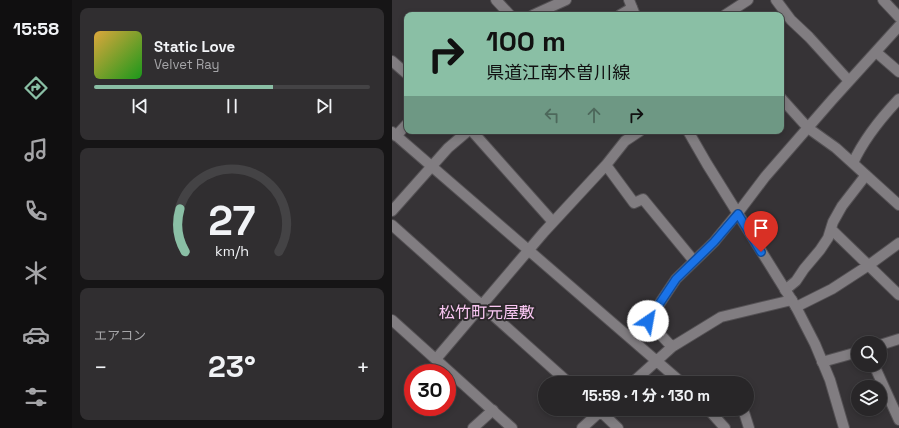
<!DOCTYPE html>
<html lang="ja">
<head>
<meta charset="utf-8">
<style>
	:root { --surface:#282628; --page:#302e30; --text:#f1f3f6; --muted:#a5a5a8; --line:#444345; --accent:#8abfa5 }
	body { margin:0; font-family:"Space Grotesk","Noto Sans JP",sans-serif; background:var(--page); color:var(--text); height:100vh; display:flex; flex-direction:column; font-size:15px; white-space:nowrap }
	* { box-sizing:border-box; margin:0 }
	p { font-size:13px; color:var(--muted) }
	.icon { flex:none; width:22px; height:22px; fill:none; stroke:currentColor; stroke-width:2; stroke-linecap:round; stroke-linejoin:round }
	.map { position:relative; flex:1; overflow:hidden }
	.side { display:flex; flex-direction:column; gap:8px; padding:8px; background:#161516; width:320px }
	.side>* { flex:none }
	.hud { position:absolute; left:12px; top:12px; width:380px; height:122px; border-radius:8px; box-shadow:0 2px 6px #0003,0 0 0 1px var(--line); background:#8abfa5; color:#111; overflow:hidden }
	.tools { position:absolute; left:459px; top:336px; display:grid; gap:8px }
	.tools a { display:grid; place-items:center; width:36px; height:36px; border-radius:50%; background:var(--surface); box-shadow:0 2px 6px #0003,0 0 0 1px var(--line); font-size:20px }
	.speed { position:absolute; left:12px; top:364px; display:flex; gap:8px; font-size:20px; font-weight:700; text-align:center }
	.speed>* { display:grid; place-content:center; width:52px; height:52px; border-radius:50%; background:var(--surface); box-shadow:0 2px 6px #0003,0 0 0 1px var(--line); line-height:1 }
	.speed .limit { border:6px solid #d22; background:#fff; color:#111 }
	.pin { position:absolute; display:grid; place-items:center; width:34px; height:34px; color:#fff; margin:-41px -17px; border-radius:50% 50% 50% 0; rotate:-45deg; box-shadow:0 0 4px #0007 }
	.pin .icon { rotate:45deg }
	.me { position:absolute; width:44px; margin:-22px; rotate:33deg; stroke-linejoin:round; filter:drop-shadow(0 0 3px #0008) }
	.turn { display:flex; align-items:center; gap:14px; height:84px; padding:0 16px; font-size:18px }
	.turn .icon { width:52px; height:52px; stroke-width:2.5 }
	.turn b { display:block; font-size:28px; line-height:34px }
	.lanes { display:flex; align-items:center; height:38px; padding:0 16px; background:#0003; justify-content:center; gap:20px; direction:ltr }
	.lanes .off { opacity:.35 }
	.big { font-size:30px; font-weight:700; line-height:1.1 }
	.side .widget { flex:1; display:flex; flex-direction:column; justify-content:center; gap:6px; min-width:0; padding:0 14px; border-radius:8px; background:var(--page) }
	.side .dial { align-items:center; gap:0 }
	.dial svg { height:104px; overflow:visible; fill:none; stroke:var(--line); stroke-width:7; stroke-linecap:round; text-anchor:middle }
	.dial text { fill:var(--text); stroke:none }
	.song { display:flex; align-items:center; gap:12px }
	.cover { width:48px; height:48px; border-radius:6px; background:linear-gradient(135deg,hsl(40 70% 55%),hsl(120 70% 35%)) }
	.played { height:4px; border-radius:2px; background:linear-gradient(90deg,var(--accent) 65%,var(--line) 65%) }
	.keys { display:flex; justify-content:space-around; direction:ltr }
	.heat { display:flex; justify-content:space-between; align-items:center; font-size:22px; direction:ltr }
	.trip { position:absolute; left:146px; top:376px; width:216px; height:40px; border-radius:20px; background:var(--surface); box-shadow:0 2px 6px #0003,0 0 0 1px var(--line); font-weight:700; line-height:40px; text-align:center }
	main { display:flex; flex:1; min-height:0 }
	.dock { display:flex; flex-direction:column; width:72px; justify-content:space-around; align-items:center; background:#100f10; color:var(--muted) }
	.dock .icon { width:28px; height:28px }
	.dock .on { color:var(--accent) }
	.dock b { font-size:18px; color:var(--text) }
	.map>svg:first-child { display:block }
	.lines { fill:none; stroke-linecap:round; stroke-linejoin:round }
	.minor-casing { stroke:#545154; stroke-width:12 }
	.tertiary-casing { stroke:#545154; stroke-width:12 }
	.secondary-casing { stroke:#545154; stroke-width:12 }
	.minor { stroke:#817d81; stroke-width:10 }
	.tertiary { stroke:#817d81; stroke-width:10 }
	.secondary { stroke:#817d81; stroke-width:10 }
	.route-casing { stroke:#114b97; stroke-width:10 }
	.route { stroke:#1a73e8; stroke-width:7 }
	.labels { text-anchor:middle; stroke-width:4; stroke-linejoin:round; paint-order:stroke }
	.quarter-label { font-size:16px; fill:#fac7f3; stroke:#2c292b }
</style>
</head>
<body>
<main>
<nav class="dock">
<b>15:58</b>
<svg class="icon on" aria-label="directions" viewBox="0 0 24 24"><path d="M12 3l9 9-9 9-9-9zM9 14v-3h6M13 9l2 2-2 2"/></svg>
<svg class="icon" aria-label="music" viewBox="0 0 24 24"><path d="M9 18V5l10-2v13"/><circle cx="6" cy="18" r="3"/><circle cx="16" cy="16" r="3"/></svg>
<svg class="icon" aria-label="phone" viewBox="0 0 24 24"><path d="M5 4h4l2 5-3 2q2 4 5 5l2-3 5 2v4C11 20 4 13 5 4z"/></svg>
<svg class="icon" aria-label="climate" viewBox="0 0 24 24"><path d="M12 3v18M4 7l16 10M4 17L20 7"/></svg>
<svg class="icon" aria-label="car" viewBox="0 0 24 24"><path d="M5 17H2v-5l4-1 3-4h7l3 4 3 1v5h-3M9 17h6M6 11h13"/><circle cx="7" cy="17" r="2"/><circle cx="17" cy="17" r="2"/></svg>
<svg class="icon" aria-label="filters" viewBox="0 0 24 24"><path d="M4 7h16M4 17h16"/><circle cx="9" cy="7" r="2"/><circle cx="15" cy="17" r="2"/></svg>
</nav>
<section class="side">
<div class="widget">
<div class="song"><i class="cover"></i><div><b>Static Love</b><p>Velvet Ray</p></div></div>
<div class="played"></div>
<div class="keys"><svg class="icon" aria-label="previous" viewBox="0 0 24 24"><path d="M18 5L8 12l10 7zM5 5v14"/></svg><svg class="icon" aria-label="pause" viewBox="0 0 24 24"><path d="M8 5v14M16 5v14"/></svg><svg class="icon" aria-label="next" viewBox="0 0 24 24"><path d="M6 5l10 7-10 7zM19 5v14"/></svg></div>
</div>
<div class="widget dial"><svg viewBox="0 0 100 80">
<path d="M14 69A42 42 0 1 1 86 69"/>
<path d="M14 69A42 42 0 0 1 10 36" stroke="#8abfa5"/>
<text x="50" y="56" font-size="32" font-weight="700">27</text>
<text x="50" y="72" font-size="11">km/h</text>
</svg></div>
<div class="widget"><p>エアコン</p>
<div class="heat"><a>−</a><b class="big">23°</b><a>+</a></div>
</div>
</section>
<div class="map">
<svg width="507" height="428" viewBox="0 0 507 428">
	<rect width="100%" height="100%" fill="#363336"/>
	<g class="lines">
		<defs>
			<path id="minor" d="M104 0 118 15
				M384 0 399 20 417 37 457 81
				M491 0 507 17
				M141 15 174 0
				M228 15 240 8
				M333 15 356 0
				M484 52 507 72
				M0 61 15 74
				M389 98 416 128 444 148 507 205
				M80 131 161 222
				M0 132 290 383
				M4 136 15 124
				M461 163C472 139 489 118 507 99
				M214 165 242 203 251 199 302 261
				M0 211 56 148 76 131
				M0 225 177 383
				M439 229 507 295
				M393 290 404 281 412 269 428 250 436 238 441 222 450 206 474 175
				M404 307 440 289 477 265 507 243
				M488 345 507 339
				M280 347 256 321 284 279 322 242 345 214 373 177 440 100 507 26
				M44 359 152 232 214 165 233 141 248 131
				M430 362 466 352
				M482 365 507 420
				M344 382V383
				M240 383 280 347 329 317 400 300
				M206 409 226 428
				M316 409 333 428
				M351 409 357 428
				M81 428 101 410
				M190 428 211 409"/>
			<path id="tertiary" d="M0 320 120 428"/>
			<path id="secondary" d="M237 0 243 15
				M296 131 315 164 404 307 423 344 438 380 452 428"/>
		</defs>
		<use href="#minor" class="minor-casing"/>
		<use href="#tertiary" class="tertiary-casing"/>
		<use href="#secondary" class="secondary-casing"/>
		<use href="#minor" class="minor"/>
		<use href="#tertiary" class="tertiary"/>
		<use href="#secondary" class="secondary"/>
	</g>
	<g class="lines">
		<defs>
			<path id="route" d="M256 321 284 279 322 242 346 214 369 252"/>
		</defs>
		<use href="#route" class="route-casing"/>
		<use href="#route" class="route"/>
	</g>
	<g class="labels">
		<g class="quarter-label">
			<text x="95" y="318">松竹町元屋敷</text>
		</g>
	</g>
</svg>
<div class="tools">
<a><svg class="icon" aria-label="search" viewBox="0 0 24 24"><circle cx="10" cy="10" r="6"/><path d="M15 15l6 6"/></svg></a>
<a><svg class="icon" aria-label="layers" viewBox="0 0 24 24"><path d="M12 4l9 5-9 5-9-5zM3 14l9 5 9-5"/></svg></a>
</div>
<div class="speed"><div class="limit">30</div></div>
<div class="pin" style="left:369px;top:252px;background:#d93025"><svg class="icon" aria-label="arrive" viewBox="0 0 24 24"><path d="M6 21V4h12l-3 4 3 4H6"/></svg></div>
<svg class="me" style="left:256px;top:321px" viewBox="-20 -20 40 40"><circle r="19" fill="#fff"/><path d="M0-13L10 11 0 6-10 11z" fill="#1a73e8"/></svg>
<div class="trip">15:59 · 1 分 · 130 m</div>
<div class="hud">
<div class="turn"><svg class="icon" aria-label="right" viewBox="0 0 24 24"><path d="M7 20v-9h11M14 6l5 5-5 5"/></svg><div><b>100 m</b>県道江南木曽川線</div></div>
<div class="lanes"><svg class="icon off" aria-label="left" viewBox="0 0 24 24"><path d="M17 20v-9H6M10 6l-5 5 5 5"/></svg><svg class="icon off" aria-label="ahead" viewBox="0 0 24 24"><path d="M12 20V5M6 11l6-6 6 6"/></svg><svg class="icon" aria-label="right" viewBox="0 0 24 24"><path d="M7 20v-9h11M14 6l5 5-5 5"/></svg></div>
</div>
</div>
</main>
</body>
</html>
